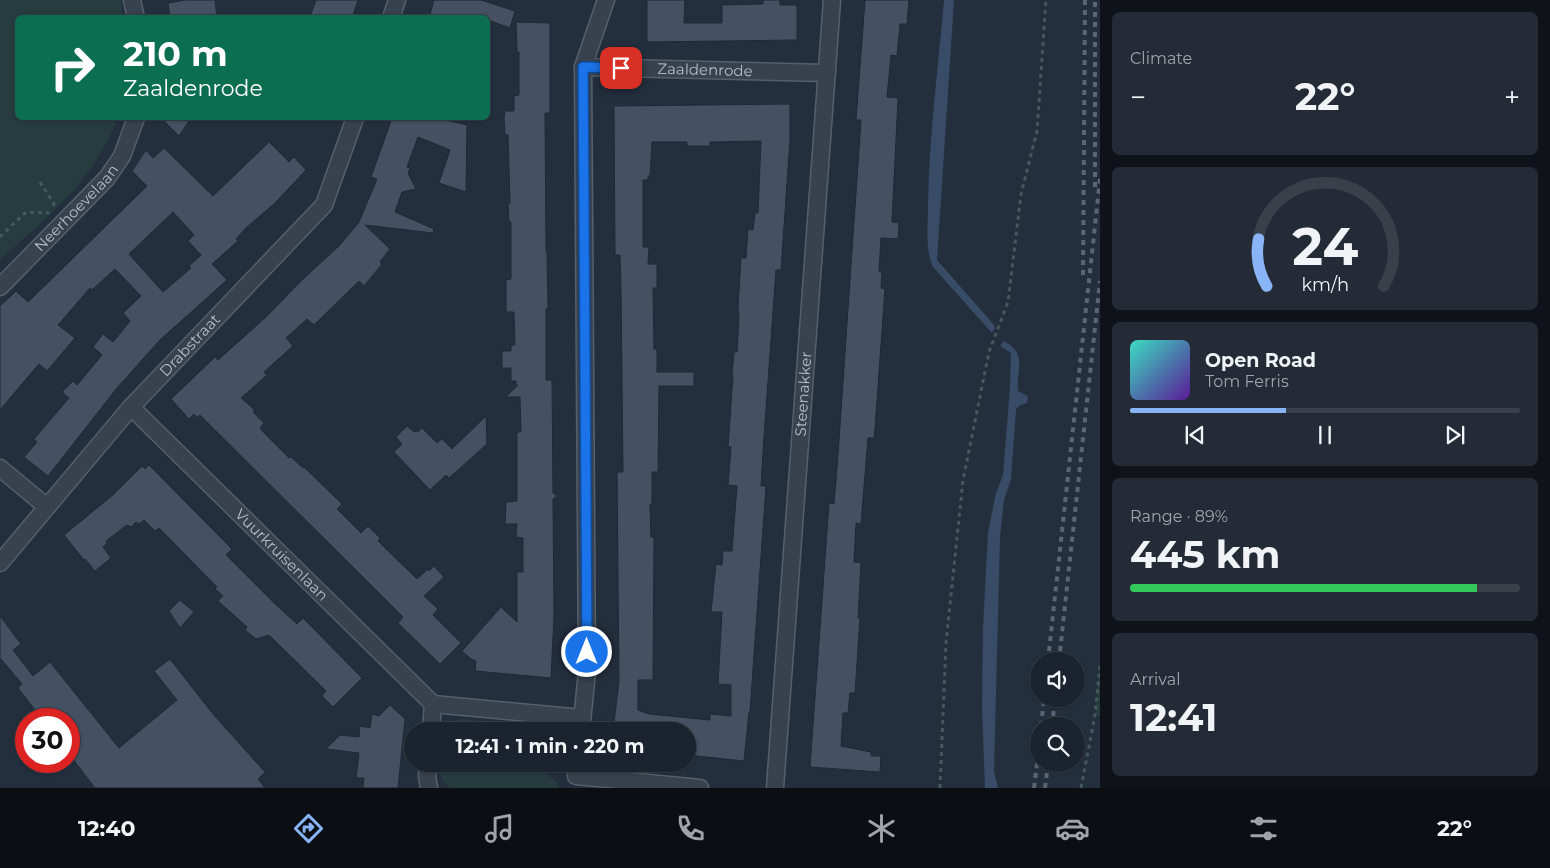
<!DOCTYPE html>
<html lang="en">
<head>
<meta charset="utf-8">
<style>
	:root { --surface:#1b232e; --page:#242b36; --text:#f1f3f6; --muted:#a0a4aa; --line:#39404a; --accent:#8ab4f8 }
	body { margin:0; font-family:Montserrat,sans-serif; background:var(--page); color:var(--text); height:100vh; display:flex; flex-direction:column; font-size:19px; white-space:nowrap }
	* { box-sizing:border-box; margin:0 }
	p { font-size:16px; color:var(--muted) }
	.icon { flex:none; width:28px; height:28px; fill:none; stroke:currentColor; stroke-width:2; stroke-linecap:round; stroke-linejoin:round }
	.map { position:relative; flex:1; overflow:hidden }
	.details { display:flex; flex-direction:column; gap:12px; padding:12px; background:#0f1319; width:450px }
	.details>* { flex:none }
	.banner { position:absolute; left:15px; top:15px; width:475px; height:105px; border-radius:8px; box-shadow:0 1px 4px #0004,0 0 0 1px var(--line); background:#0b6e4f; color:#fff; overflow:hidden }
	.buttons { position:absolute; left:1030px; top:652px; display:grid; gap:10px }
	.buttons a { display:grid; place-items:center; width:55px; height:55px; border-radius:50%; background:var(--surface); box-shadow:0 1px 4px #0004,0 0 0 1px var(--line); font-size:25px }
	.speed { position:absolute; left:15px; top:708px; display:flex; gap:10px; font-size:25px; font-weight:700; text-align:center }
	.speed>* { display:grid; place-content:center; width:65px; height:65px; border-radius:50%; background:var(--surface); box-shadow:0 1px 4px #0004,0 0 0 1px var(--line); line-height:1 }
	.speed .limit { border:8px solid #d22; background:#fff; color:#111 }
	.pin { position:absolute; display:grid; place-items:center; width:42px; height:42px; color:#fff; margin:-21px; border-radius:10px; box-shadow:0 2px 8px #0006 }
	.me { position:absolute; width:55px; margin:-28px; rotate:0deg; stroke-linejoin:round; filter:drop-shadow(0 0 4px #0008) }
	.turn { display:flex; align-items:center; gap:18px; height:105px; padding:0 25px; font-size:22px }
	.turn .icon { width:65px; height:65px; stroke-width:2.5 }
	.turn b { display:block; font-size:35px; line-height:42px }
	.big { font-size:38px; font-weight:700; line-height:1.1 }
	.details .widget { flex:1; display:flex; flex-direction:column; justify-content:center; gap:8px; min-width:0; padding:0 18px; border-radius:8px; background:var(--page) }
	.details .dial { align-items:center; gap:0 }
	.dial svg { height:130px; overflow:visible; fill:none; stroke:var(--line); stroke-width:7; stroke-linecap:round; text-anchor:middle }
	.dial text { fill:var(--text); stroke:none }
	.song { display:flex; align-items:center; gap:15px }
	.cover { width:60px; height:60px; border-radius:8px; background:linear-gradient(135deg,hsl(170 70% 55%),hsl(270 70% 35%)) }
	.played { height:5px; border-radius:2px; background:linear-gradient(90deg,var(--accent) 40%,var(--line) 40%) }
	.keys { display:flex; justify-content:space-around; direction:ltr }
	.heat { display:flex; justify-content:space-between; align-items:center; font-size:28px; direction:ltr }
	.charge { height:8px; border-radius:4px; background:linear-gradient(90deg,#34c759 89%,var(--line) 0) }
	.trip { position:absolute; left:404px; top:722px; width:292px; height:50px; border-radius:25px; background:var(--surface); box-shadow:0 1px 4px #0004,0 0 0 1px var(--line); font-weight:700; line-height:50px; text-align:center }
	.menu { display:flex; height:80px; justify-content:space-around; align-items:center; background:#0b0e12; color:var(--muted) }
	.menu .icon { width:35px; height:35px }
	.menu .active { color:var(--accent) }
	.menu b { font-size:22px; color:var(--text) }
	main { display:flex; flex:1; min-height:0 }
	.map>svg:first-child { display:block }
	.green { fill:#263c3f }
	.water { fill:#394c67 }
	.building { fill:#455162; stroke:#1f2835; fill-rule:evenodd }
	.lines { fill:none; stroke-linecap:round; stroke-linejoin:round }
	.street-casing { stroke:#565f6c; stroke-width:19 }
	.path { stroke:#44595c; stroke-width:3; stroke-dasharray:4 4; stroke-linecap:butt }
	.street { stroke:#38414e; stroke-width:16 }
	.rail { stroke:#5a6575; stroke-width:4; stroke-dasharray:5 5; stroke-linecap:butt }
	.route-casing { stroke:#114b97; stroke-width:12 }
	.route { stroke:#1a73e8; stroke-width:9 }
	.labels { text-anchor:middle; stroke-width:4; stroke-linejoin:round; paint-order:stroke }
	.street-label { font-size:15px; fill:#b4bcc9; stroke:#1d2633 }
</style>
</head>
<body>
<main>
<div class="map">
<svg width="1100" height="788" viewBox="0 0 1100 788">
	<rect width="100%" height="100%" fill="#242f3e"/>
	<path class="green" d="M0 0H121L123 17 18 18V118H118C93 182 50 215 0 260Z
		M1100 665V716L1095 715Z
		M460 719 550 726 549 731H442L447 723Z
		M438 764H546L545 773 558 783 557 788H451C442 782 439 774 438 764Z"/>
	<path class="water" d="M944 0H954L937 260 994 325 995 328 992 333 933 267C925 250 928 225 928 206 929 137 938 69 944 0Z
		M1004 341C1028 354 1016 369 1018 391L1028 396 1027 403 1020 405 1016 409 1011 479 1004 500 1000 536 994 771 998 788H985L982 707 983 628 988 532 996 493 1003 475 1010 387 1011 353 1000 346Z"/>
	<path class="building" d="M185 0H215L217 18H170L168 3Z
		M316 0H358L352 18H320L311 14Z
		M434 0H481L515 11 510 28 488 20V18H429Z
		M647 0H685L684 23H722V5L763 4V0H780V5H797V40L647 42Z
		M865 0H909L907 24H900L897 56 891 55 887 97 898 98 892 222 899 223 898 239 881 238 879 272H882L881 288 885 289 875 428 874 438H868L861 524 856 523 854 562 861 563 858 618H860L855 693H850L848 713H843L841 746 871 752V756H881L880 772 810 767 829 503 834 504 837 469 861 120H856Z
		M516 22 550 23V113H545L546 252H547L548 309H546V380H552L553 493 557 496 553 499 554 616 551 678 475 671 476 661 471 659 462 651 501 607 517 622V572H523V538L516 537 517 524H505L506 502 517 501V432H521L520 397H506L518 385H516V381H511V368H502V351H511V345H515L514 312H506V280L511 279V222H509L508 203H510L508 135H505L504 118 505 111H514V96L519 95V52H517Z
		M790 104V140L781 270H776L764 437 761 486H766L750 712H749L744 761 688 755V731H613L619 681 617 472H623L621 289 620 255H615L614 106ZM761 141 758 213H755L753 230 748 229 746 258H741L738 307 739 317 737 352H734L732 376H733L728 447H731L728 485 737 486 732 551H723L722 565 716 564 711 612H722L718 684 731 685V716L710 714V720L649 714 638 710V680H653L654 537H651L650 504H652V472H658L659 386H694V372H657V349H654L653 288H657V264H648L649 247H643V180H648V176H650L652 142H687V146H710V142Z
		M161 118H191L179 136Z
		M392 118H437L467 125 466 192 439 183 450 150 418 137 407 167 410 168 408 173 416 189 402 192 395 212 434 229 433 233 365 225 390 249 380 262 382 264 364 286 359 281 314 325 307 319 286 338 293 346 264 372 267 375 241 398 255 410 253 412 264 423 260 428 266 435 289 458 291 457 303 468 304 467 342 504 337 509 361 533 368 526 380 538 378 541 417 579 428 569 429 571 434 566 444 577 424 596 438 609 433 615 461 643 440 664 398 623 403 617 200 415 197 418 194 414 189 419 171 399 215 357 218 360 266 317 302 280 340 245 359 222 377 179 371 177Z
		M269 142 289 162 294 157 306 170 275 203 246 228 236 239 238 241 212 264 227 280 160 340 117 388 48 476 24 457 37 442 34 439 69 398 62 392 73 381 77 385 102 355 93 347 103 334 113 342 130 321 123 313 141 296 115 269 92 290 90 288 58 325 75 338 47 371 39 364 0 410V306L16 291 28 302 147 186 132 171 146 150 153 158 164 148 213 196ZM173 212 194 235 188 241 201 255 189 266 191 268 163 292 129 254Z
		M486 416 487 444 449 478 446 475 430 490 394 452 402 444 396 437 407 426 414 432 416 431 418 432 422 428 437 443 442 439 452 449Z
		M149 465 232 549 226 555 273 602 297 624 303 618 362 678 333 707 322 696 326 691 269 635 256 639 245 630 247 627 218 601 223 596 215 589 217 587 159 528 155 531 144 520 139 524 136 522 131 527 127 525 106 541 107 543 103 547 111 558 95 571 85 559 84 560 64 535 114 494 142 466 145 469Z
		M180 600 194 612 180 628 169 611Z
		M0 616 21 644 13 650 33 676 50 662 119 748 177 700 154 671 170 659 213 714 265 772 258 779 265 788H95L69 754V719H42L18 688 22 684 1 659 0 660Z
		M390 705 405 719 398 788H363L364 778H356L359 753 326 749 340 735 359 737 360 726 370 728 372 714 379 716Z"/>
	<g class="lines">
		<defs>
			<g id="street">
				<path d="M132 0 136 18"/>
				<path d="M391 18 397 0"/>
				<path id="s1" d="M583 67 827 73"/>
				<path id="s2" d="M0 287 107 178 122 156 136 118"/>
				<path id="s3" d="M131 407 433 704 582 718"/>
				<path d="M0 468 47 507"/>
				<path id="s4" d="M0 563 131 407 324 205 355 118"/>
				<path d="M431 731 433 704"/>
				<path d="M581 731 587 672 583 67 606 0"/>
				<path d="M428 764 427 776 429 788"/>
				<path d="M576 776 700 788"/>
				<path id="s5" d="M775 788 832 0"/>
			</g>
		</defs>
		<use href="#street" class="street-casing"/>
		<path class="path" d="M40 182 55 206
			M0 237 26 212 49 213
			M940 788 946 643 963 480 989 352 1008 302 1021 194 1037 131 1046 0
			M1081 788 1095 715 1100 665"/>
		<use href="#street" class="street"/>
		<path class="rail" d="M1095 187V0
			M1083 275 1085 0
			M1048 661 1100 179
			M1059 661 1100 281
			M1041 726 1044 699
			M1052 726 1055 699
			M1034 788 1039 748
			M1045 788 1048 764"/>
	</g>
	<g class="lines">
		<defs>
			<path id="route" d="M587 652 583 67 621 68"/>
		</defs>
		<use href="#route" class="route-casing"/>
		<use href="#route" class="route"/>
	</g>
	<g class="labels">
		<g class="street-label">
			<text dy="5" stroke="none"><textPath href="#s1" startOffset="122">Zaaldenrode</textPath></text>
			<text dy="5" stroke="none"><textPath href="#s2" startOffset="110">Neerhoevelaan</textPath></text>
			<text dy="5" stroke="none"><textPath href="#s4" startOffset="289">Drabstraat</textPath></text>
			<text dy="5" stroke="none"><textPath href="#s5" startOffset="395">Steenakker</textPath></text>
			<text dy="5" stroke="none"><textPath href="#s3" startOffset="211">Vuurkruisenlaan</textPath></text>
		</g>
	</g>
</svg>
<div class="buttons">
<a><svg class="icon" aria-label="sound" viewBox="0 0 24 24"><path d="M4 9h4l5-4v14l-5-4H4zM17 9q2 3 0 6"/></svg></a>
<a><svg class="icon" aria-label="search" viewBox="0 0 24 24"><circle cx="10" cy="10" r="6"/><path d="M15 15l6 6"/></svg></a>
</div>
<div class="speed"><div class="limit">30</div></div>
<div class="pin" style="left:621px;top:68px;background:#d93025"><svg class="icon" aria-label="arrive" viewBox="0 0 24 24"><path d="M6 21V4h12l-3 4 3 4H6"/></svg></div>
<svg class="me" style="left:587px;top:652px" viewBox="-20 -20 40 40"><circle r="17" fill="#1a73e8" stroke="#fff" stroke-width="3"/><path d="M0-11L8 9 0 5-8 9z" fill="#fff"/></svg>
<div class="trip">12:41 · 1 min · 220 m</div>
<div class="banner">
<div class="turn"><svg class="icon" aria-label="right" viewBox="0 0 24 24"><path d="M7 20v-9h11M14 6l5 5-5 5"/></svg><div><b>210 m</b>Zaaldenrode</div></div>
</div>
</div>
<section class="details">
<div class="widget"><p>Climate</p>
<div class="heat"><a>−</a><b class="big">22°</b><a>+</a></div>
</div>
<div class="widget dial"><svg viewBox="0 0 100 80">
<path d="M14 69A42 42 0 1 1 86 69"/>
<path d="M14 69A42 42 0 0 1 9 40" stroke="#8ab4f8"/>
<text x="50" y="56" font-size="32" font-weight="700">24</text>
<text x="50" y="72" font-size="11">km/h</text>
</svg></div>
<div class="widget">
<div class="song"><i class="cover"></i><div><b>Open Road</b><p>Tom Ferris</p></div></div>
<div class="played"></div>
<div class="keys"><svg class="icon" aria-label="previous" viewBox="0 0 24 24"><path d="M18 5L8 12l10 7zM5 5v14"/></svg><svg class="icon" aria-label="pause" viewBox="0 0 24 24"><path d="M8 5v14M16 5v14"/></svg><svg class="icon" aria-label="next" viewBox="0 0 24 24"><path d="M6 5l10 7-10 7zM19 5v14"/></svg></div>
</div>
<div class="widget"><p>Range · 89%</p><b class="big">445 km</b><div class="charge"></div></div>
<div class="widget"><p>Arrival</p><b class="big">12:41</b></div>
</section>
</main>
<nav class="menu">
<b>12:40</b>
<svg class="icon active" aria-label="directions" viewBox="0 0 24 24"><path d="M12 3l9 9-9 9-9-9zM9 14v-3h6M13 9l2 2-2 2"/></svg>
<svg class="icon" aria-label="music" viewBox="0 0 24 24"><path d="M9 18V5l10-2v13"/><circle cx="6" cy="18" r="3"/><circle cx="16" cy="16" r="3"/></svg>
<svg class="icon" aria-label="phone" viewBox="0 0 24 24"><path d="M5 4h4l2 5-3 2q2 4 5 5l2-3 5 2v4C11 20 4 13 5 4z"/></svg>
<svg class="icon" aria-label="climate" viewBox="0 0 24 24"><path d="M12 3v18M4 7l16 10M4 17L20 7"/></svg>
<svg class="icon" aria-label="car" viewBox="0 0 24 24"><path d="M5 17H2v-5l4-1 3-4h7l3 4 3 1v5h-3M9 17h6M6 11h13"/><circle cx="7" cy="17" r="2"/><circle cx="17" cy="17" r="2"/></svg>
<svg class="icon" aria-label="filters" viewBox="0 0 24 24"><path d="M4 7h16M4 17h16"/><circle cx="9" cy="7" r="2"/><circle cx="15" cy="17" r="2"/></svg>
<b>22°</b>
</nav>
</body>
</html>
